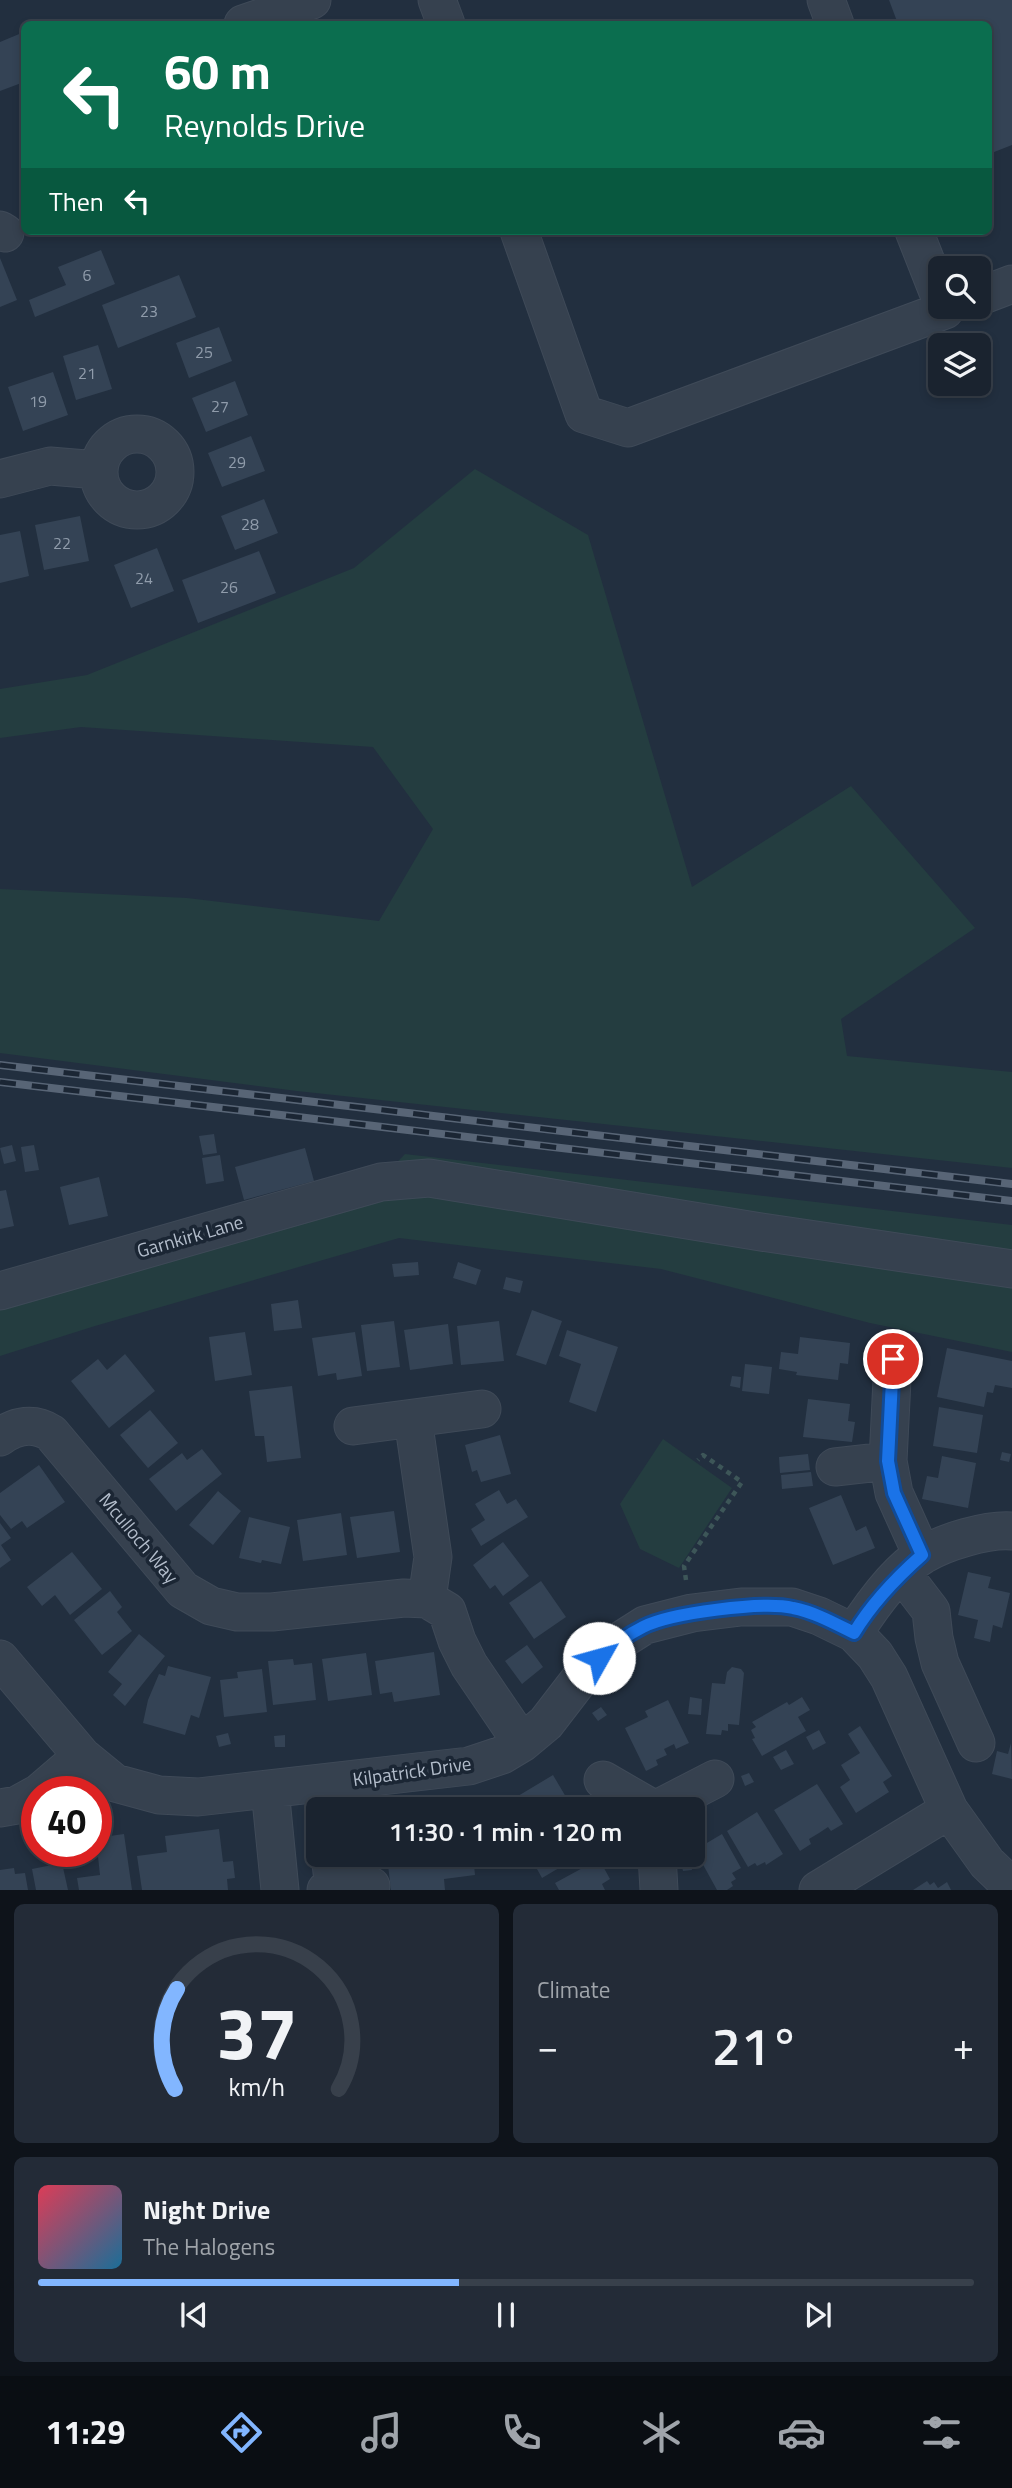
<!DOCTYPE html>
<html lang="en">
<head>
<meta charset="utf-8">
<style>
	:root { --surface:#1a232f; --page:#232b37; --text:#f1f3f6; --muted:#9fa4aa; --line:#38404b; --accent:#82b6ff }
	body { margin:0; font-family:"Titillium Web",sans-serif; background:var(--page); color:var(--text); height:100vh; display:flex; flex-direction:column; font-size:26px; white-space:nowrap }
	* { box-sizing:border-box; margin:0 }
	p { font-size:23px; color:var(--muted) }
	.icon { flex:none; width:38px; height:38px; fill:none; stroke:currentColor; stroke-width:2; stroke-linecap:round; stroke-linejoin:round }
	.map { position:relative; height:1890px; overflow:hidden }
	.drawer { display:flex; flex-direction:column; gap:14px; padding:14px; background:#0e131a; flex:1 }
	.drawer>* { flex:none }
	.banner { position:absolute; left:21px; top:21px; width:971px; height:214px; border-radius:10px; box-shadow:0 4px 10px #0003,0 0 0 2px var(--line); background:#0b6e4f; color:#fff; overflow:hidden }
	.tools { position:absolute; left:928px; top:256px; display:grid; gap:14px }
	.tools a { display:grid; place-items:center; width:63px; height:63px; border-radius:10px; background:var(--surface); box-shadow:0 4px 10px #0003,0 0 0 2px var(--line); font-size:35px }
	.speed { position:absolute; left:21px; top:1776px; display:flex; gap:14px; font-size:35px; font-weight:700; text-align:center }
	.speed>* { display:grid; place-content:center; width:91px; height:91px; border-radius:50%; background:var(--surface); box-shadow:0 4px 10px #0003,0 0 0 2px var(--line); line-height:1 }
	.speed .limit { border:10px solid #d22; background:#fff; color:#111 }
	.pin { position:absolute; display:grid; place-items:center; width:60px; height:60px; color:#fff; margin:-30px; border:4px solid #fff; border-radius:50%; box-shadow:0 2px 7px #0007 }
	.me { position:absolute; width:77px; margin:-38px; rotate:52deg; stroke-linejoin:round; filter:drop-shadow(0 0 5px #0008) }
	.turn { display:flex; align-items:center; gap:24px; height:147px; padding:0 28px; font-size:32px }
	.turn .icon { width:91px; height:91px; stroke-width:2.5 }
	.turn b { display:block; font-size:49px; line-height:60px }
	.then { display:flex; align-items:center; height:66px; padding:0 28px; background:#0003; gap:14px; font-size:26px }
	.big { font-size:52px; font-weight:600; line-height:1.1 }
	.drawer .card { flex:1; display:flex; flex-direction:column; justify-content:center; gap:10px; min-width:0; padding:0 24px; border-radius:10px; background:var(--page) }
	.drawer .dial { align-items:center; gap:0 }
	.dial svg { height:182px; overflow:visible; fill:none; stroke:var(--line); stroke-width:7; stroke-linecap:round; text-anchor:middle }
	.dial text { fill:var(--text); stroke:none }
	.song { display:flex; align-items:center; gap:21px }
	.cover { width:84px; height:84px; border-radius:10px; background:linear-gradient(135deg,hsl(350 70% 55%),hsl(200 70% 35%)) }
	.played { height:7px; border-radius:4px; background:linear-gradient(90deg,var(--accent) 45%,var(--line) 45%) }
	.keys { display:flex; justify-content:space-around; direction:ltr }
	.heat { display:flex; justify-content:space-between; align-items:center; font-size:38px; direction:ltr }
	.drawer .tiles { flex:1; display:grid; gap:14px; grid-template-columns:1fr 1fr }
	.card:last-child { grid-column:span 2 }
	.trip { position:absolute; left:306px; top:1797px; width:399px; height:70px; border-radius:10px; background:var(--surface); box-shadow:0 4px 10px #0003,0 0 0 2px var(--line); font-weight:600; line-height:70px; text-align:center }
	.tabs { display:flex; height:112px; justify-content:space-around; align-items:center; background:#0a0e13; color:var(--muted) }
	.tabs .icon { width:49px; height:49px }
	.tabs .current { color:var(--accent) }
	.tabs b { font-size:32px; color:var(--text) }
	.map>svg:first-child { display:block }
	.green { fill:#243d40 }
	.building { fill:#344355 }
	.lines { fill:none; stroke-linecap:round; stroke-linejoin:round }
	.minor-casing { stroke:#3f4a58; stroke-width:39 }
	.path { stroke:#3d5658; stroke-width:4.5; stroke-dasharray:5 5; stroke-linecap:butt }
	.minor { stroke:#36414f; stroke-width:37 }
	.rail-casing { stroke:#586576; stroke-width:8 }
	.rail { stroke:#1b2634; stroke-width:5; stroke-dasharray:16; stroke-linecap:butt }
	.route-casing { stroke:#114b97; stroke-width:18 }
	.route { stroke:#1a73e8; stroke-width:12 }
	.labels { text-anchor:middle; stroke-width:7; stroke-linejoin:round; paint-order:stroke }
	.number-label { font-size:16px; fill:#909cab }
	.street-label { font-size:19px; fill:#b2bcca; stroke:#1b2634 }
</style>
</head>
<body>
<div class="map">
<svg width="1012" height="1890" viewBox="0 0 1012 1890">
	<rect width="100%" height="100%" fill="#222f3f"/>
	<path class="green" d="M475 469 588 535 692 887 851 786 975 928 841 1019 847 1056 1012 1072V1168L297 1091 0 1053V889L187 898 379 921 433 829 373 747 81 727 0 738V689L87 675 354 568Z
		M405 1154 1012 1225V1352L870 1323 661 1269 399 1238 95 1326 0 1356V1300L383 1177Z
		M663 1439 732 1488 679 1568 640 1549 620 1504Z"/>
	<path class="building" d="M889 0H1012V145L989 154V24H898Z
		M24 32V82L0 91V42Z
		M101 250 115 284 35 317 29 300 66 285 58 267Z
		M0 258 17 300 0 307Z
		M179 275 196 317 118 348 102 305Z
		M219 327 232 361 189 378 176 343Z
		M98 345 112 389 76 400 63 356Z
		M53 372 68 415 23 431 8 387Z
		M235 381 248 415 206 432 192 398Z
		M251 436 265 471 222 487 208 453Z
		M264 499 278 533 235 550 221 516Z
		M80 516 89 561 44 570 35 525Z
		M20 531 29 576 0 583V535Z
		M157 548 174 591 131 608 114 565Z
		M259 551 276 593 198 623 182 580Z
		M214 1134 217 1153 203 1155 199 1136Z
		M12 1145 16 1161 4 1164 0 1148Z
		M34 1145 39 1170 25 1172 21 1147Z
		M305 1148 314 1181 244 1200 235 1167Z
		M220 1155 224 1181 206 1184 202 1158Z
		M99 1177 108 1216 69 1225 60 1187Z
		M6 1190 14 1226 0 1229V1191Z
		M418 1262 419 1275 394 1277 392 1264Z
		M458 1262 481 1270 476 1285 453 1278Z
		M506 1277 523 1281 520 1293 503 1289Z
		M298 1300 302 1328 274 1331 271 1304Z
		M532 1310 562 1321 546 1365 516 1355Z
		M394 1321 400 1367 367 1371 361 1325Z
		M499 1321 504 1361 461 1365 457 1326Z
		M448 1324 453 1364 410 1370 404 1330Z
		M567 1330 618 1347 596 1412 569 1402 581 1364 559 1356Z
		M245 1332 252 1375 215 1381 209 1337Z
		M355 1332 362 1376 337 1380 336 1373 318 1376 312 1338Z
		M800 1337 850 1343 848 1364 840 1363 838 1380 796 1375 797 1372 779 1369 781 1352 798 1354Z
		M947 1348 1012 1361V1388L995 1385 993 1393 987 1392 984 1407 937 1397Z
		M125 1354 155 1391 109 1428 71 1381 98 1359 107 1370Z
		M745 1364 772 1367 769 1394 742 1391Z
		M732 1376 741 1377 740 1388 730 1386Z
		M292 1386 301 1458 267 1462 264 1436H255L249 1391Z
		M808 1399 850 1404 848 1421 855 1422 852 1442 803 1437Z
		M939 1407 983 1415 977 1453 933 1446Z
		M150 1410 178 1443 148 1468 120 1435Z
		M500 1435 511 1474 481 1482 477 1470 472 1472 465 1445Z
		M202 1449 222 1474 176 1511 149 1479 182 1453 187 1460Z
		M1002 1452 1011 1454 1009 1462 1000 1460Z
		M808 1454 810 1470 780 1473 779 1457Z
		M942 1456 976 1463 968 1508 922 1499 927 1476 938 1478Z
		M39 1465 65 1502 27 1528 22 1521 11 1529 0 1515V1493Z
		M811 1472 813 1486 782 1489 781 1475Z
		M499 1490 507 1504 516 1499 528 1517 481 1546 471 1529 485 1520 475 1504Z
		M218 1491 241 1511 213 1545 189 1525Z
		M841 1495 856 1531 866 1526 875 1548 833 1565 809 1508Z
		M394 1511 400 1552 357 1558 350 1517Z
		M341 1513 347 1555 303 1561 297 1520Z
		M249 1517 290 1527 281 1564 262 1560 261 1563 239 1558Z
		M0 1523 11 1538 1 1545 11 1560 0 1568Z
		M503 1542 529 1576 503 1596 495 1585 490 1589 473 1565Z
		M72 1552 102 1589 70 1615 55 1595 42 1606 27 1587Z
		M968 1572 991 1577 988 1588 1010 1593 1002 1628 993 1625 990 1642 974 1638 978 1620 958 1615Z
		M541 1581 566 1617 534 1639 509 1603Z
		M110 1591 122 1607 117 1612 132 1631 102 1655 74 1620Z
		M139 1634 165 1656 125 1706 113 1695 122 1684 108 1672Z
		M527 1645 543 1667 522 1684 505 1661Z
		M434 1652 440 1695 394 1702 392 1692 380 1694 375 1661Z
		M366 1653 372 1695 328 1701 322 1659Z
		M293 1659 294 1665 312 1663 316 1700 273 1705 268 1661Z
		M168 1666 211 1677 199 1718 191 1715 185 1735 143 1723 148 1700 159 1674 165 1676Z
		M732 1667 741 1669 744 1673 739 1725 728 1724V1731L722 1730 721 1735 706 1734 712 1683 725 1684 727 1672Z
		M262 1669 267 1712 224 1717 220 1680 238 1678 237 1672Z
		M690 1697 702 1699 701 1715 688 1714Z
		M802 1697 810 1710 798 1717 806 1731 762 1756 752 1739 755 1738 751 1730 756 1727 752 1722 787 1702 789 1705Z
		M668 1700 689 1743 676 1749 674 1744 664 1749 667 1755 656 1760 658 1765 646 1771 625 1728 648 1717 645 1711Z
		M601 1707 607 1715 598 1721 592 1713Z
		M860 1726 892 1776 883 1782 889 1792 856 1813 840 1787 850 1780 841 1765 860 1753 848 1734Z
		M819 1730 826 1743 813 1750 806 1737Z
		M228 1733 231 1744 219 1747 216 1736Z
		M285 1735V1747H275L274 1736Z
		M1011 1743 1012 1779 992 1774 997 1751 1008 1754Z
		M786 1750 794 1764 781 1770 773 1757Z
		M749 1773 754 1782 745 1786 741 1776Z
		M553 1775 566 1797 557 1803 561 1810H519L513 1799Z
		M817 1784 843 1824 831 1831 828 1827 819 1833 809 1839 811 1844 800 1851 774 1810Z
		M495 1798 497 1806 486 1809 484 1800Z
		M757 1812 783 1854 766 1865 765 1862 757 1866 755 1863 748 1867 727 1831Z
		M219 1829 223 1862 233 1861 235 1878 227 1879 228 1890H142L137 1856 167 1852 165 1836Z
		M124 1834 132 1890H79L77 1878 100 1875 96 1838Z
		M722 1834 741 1868 732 1873 736 1879 731 1882 733 1886 727 1890H717L695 1850Z
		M378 1855H473L475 1875 444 1879 445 1890H391L388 1865 380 1866Z
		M540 1855H581L542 1878 532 1860Z
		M599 1859 610 1879 602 1884 605 1890H559L555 1883Z
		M690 1860 692 1870 683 1871 681 1863Z
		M62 1863 68 1890H36L32 1869Z
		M14 1868 15 1874 25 1873 28 1890H0V1870Z
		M927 1881 930 1885 934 1882 938 1888 947 1882 951 1890H913Z"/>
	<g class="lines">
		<defs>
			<path id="minor" d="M437 0 446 24
				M826 0 835 24
				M243 24 312 0
				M0 230 5 233
				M519 231 584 414 628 428 945 310
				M914 231 940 297
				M978 297 1012 284
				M99 472a38 38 0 1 1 76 0a38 38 0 1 1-76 0Z
				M0 479 50 466 98 470
				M0 1291 381 1182 429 1178 761 1232 1012 1269
				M893 1359 888 1461 894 1493 922 1555
				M413 1419 433 1557 427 1599 447 1611 457 1641 469 1665 522 1743
				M353 1426 482 1409
				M0 1437C16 1425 34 1422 51 1433L183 1590 211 1606 237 1612H272L404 1598 427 1599
				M835 1467 888 1461
				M902 1573 931 1611 934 1638 940 1663 976 1743
				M854 1633C870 1608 897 1570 923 1555 944 1542 987 1529 1012 1531
				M0 1659 82 1756 115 1783 159 1795 198 1797 469 1766 502 1755 522 1743 546 1723 586 1671 612 1646 645 1625 692 1613 741 1607H792L819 1616 854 1633 875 1655 889 1677 949 1810 987 1863 1012 1887
				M603 1780 655 1810
				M270 1789 280 1890
				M40 1792 82 1756
				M0 1808 17 1805 37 1794
				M655 1810 715 1779
				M330 1855 334 1889
				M657 1855 659 1890
				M326 1890 371 1886
				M818 1890 949 1810"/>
		</defs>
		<use href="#minor" class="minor-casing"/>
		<path class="path" d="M686 1580 684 1566 742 1482 703 1455 698 1460"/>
		<use href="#minor" class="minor"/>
		<defs>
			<path id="rail" d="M0 1065 1012 1184
				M0 1082 1012 1201"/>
		</defs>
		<use href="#rail" class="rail-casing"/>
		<use href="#rail" class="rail"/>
	</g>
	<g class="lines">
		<defs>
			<path id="route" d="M599 1658C612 1646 627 1635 643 1627 670 1613 764 1601 793 1608 814 1612 834 1623 854 1633 872 1603 896 1578 922 1555L894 1493 888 1461 893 1359"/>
		</defs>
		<use href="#route" class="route-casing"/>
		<use href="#route" class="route"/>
	</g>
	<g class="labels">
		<g class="number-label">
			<text x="87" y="281">6</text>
			<text x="149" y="317">23</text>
			<text x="204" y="358">25</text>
			<text x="87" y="379">21</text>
			<text x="38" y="407">19</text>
			<text x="220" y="412">27</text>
			<text x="237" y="468">29</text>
			<text x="250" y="530">28</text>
			<text x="62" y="549">22</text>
			<text x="144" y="584">24</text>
			<text x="229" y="593">26</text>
		</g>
		<g class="street-label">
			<text transform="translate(190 1236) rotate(-16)" y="7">Garnkirk Lane</text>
			<text transform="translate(139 1538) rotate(50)" y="7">Mculloch Way</text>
			<text transform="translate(412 1771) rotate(-8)" y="7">Kilpatrick Drive</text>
		</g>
	</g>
</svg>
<div class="tools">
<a><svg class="icon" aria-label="search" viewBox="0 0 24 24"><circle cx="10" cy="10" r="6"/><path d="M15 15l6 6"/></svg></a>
<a><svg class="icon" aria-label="layers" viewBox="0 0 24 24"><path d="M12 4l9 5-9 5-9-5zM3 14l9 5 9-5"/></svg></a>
</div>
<div class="speed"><div class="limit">40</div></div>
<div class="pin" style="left:893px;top:1359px;background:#d93025"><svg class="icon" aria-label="arrive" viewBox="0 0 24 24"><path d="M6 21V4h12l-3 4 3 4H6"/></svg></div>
<svg class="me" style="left:599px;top:1658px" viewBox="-20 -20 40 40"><circle r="19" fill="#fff"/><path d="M0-13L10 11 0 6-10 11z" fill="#1a73e8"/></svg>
<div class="trip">11:30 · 1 min · 120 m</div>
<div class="banner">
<div class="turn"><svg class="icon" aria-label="left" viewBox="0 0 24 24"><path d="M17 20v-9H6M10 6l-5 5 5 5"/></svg><div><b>60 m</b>Reynolds Drive</div></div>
<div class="then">Then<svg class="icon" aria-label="left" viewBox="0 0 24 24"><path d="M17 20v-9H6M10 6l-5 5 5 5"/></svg></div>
</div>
</div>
<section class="drawer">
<div class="tiles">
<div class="card dial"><svg viewBox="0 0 100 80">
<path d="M14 69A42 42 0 1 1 86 69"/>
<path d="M14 69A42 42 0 0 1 15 25" stroke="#82b6ff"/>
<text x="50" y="56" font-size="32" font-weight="700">37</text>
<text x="50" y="72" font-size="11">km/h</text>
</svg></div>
<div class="card"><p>Climate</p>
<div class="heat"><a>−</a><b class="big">21°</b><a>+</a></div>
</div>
<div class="card">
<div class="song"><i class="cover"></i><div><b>Night Drive</b><p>The Halogens</p></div></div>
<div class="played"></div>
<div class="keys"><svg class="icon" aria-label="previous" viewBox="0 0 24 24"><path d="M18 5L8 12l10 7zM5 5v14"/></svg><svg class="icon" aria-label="pause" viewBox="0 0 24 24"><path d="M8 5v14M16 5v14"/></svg><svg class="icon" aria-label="next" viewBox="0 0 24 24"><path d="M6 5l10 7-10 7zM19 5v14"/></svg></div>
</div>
</div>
</section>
<nav class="tabs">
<b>11:29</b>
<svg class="icon current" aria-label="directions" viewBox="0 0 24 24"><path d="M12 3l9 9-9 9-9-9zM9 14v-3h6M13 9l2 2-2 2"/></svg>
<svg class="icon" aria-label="music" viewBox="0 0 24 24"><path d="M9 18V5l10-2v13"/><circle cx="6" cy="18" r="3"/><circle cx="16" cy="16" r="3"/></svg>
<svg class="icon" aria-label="phone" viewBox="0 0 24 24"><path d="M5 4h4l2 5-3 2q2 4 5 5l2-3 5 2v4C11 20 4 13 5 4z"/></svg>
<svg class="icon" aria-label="climate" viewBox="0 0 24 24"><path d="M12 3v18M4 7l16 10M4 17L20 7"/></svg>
<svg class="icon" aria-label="car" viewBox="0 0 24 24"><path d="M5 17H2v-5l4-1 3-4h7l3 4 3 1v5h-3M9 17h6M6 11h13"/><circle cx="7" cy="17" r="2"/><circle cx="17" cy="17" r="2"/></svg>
<svg class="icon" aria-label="filters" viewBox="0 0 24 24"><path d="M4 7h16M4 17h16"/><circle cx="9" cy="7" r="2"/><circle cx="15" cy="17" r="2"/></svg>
</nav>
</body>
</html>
